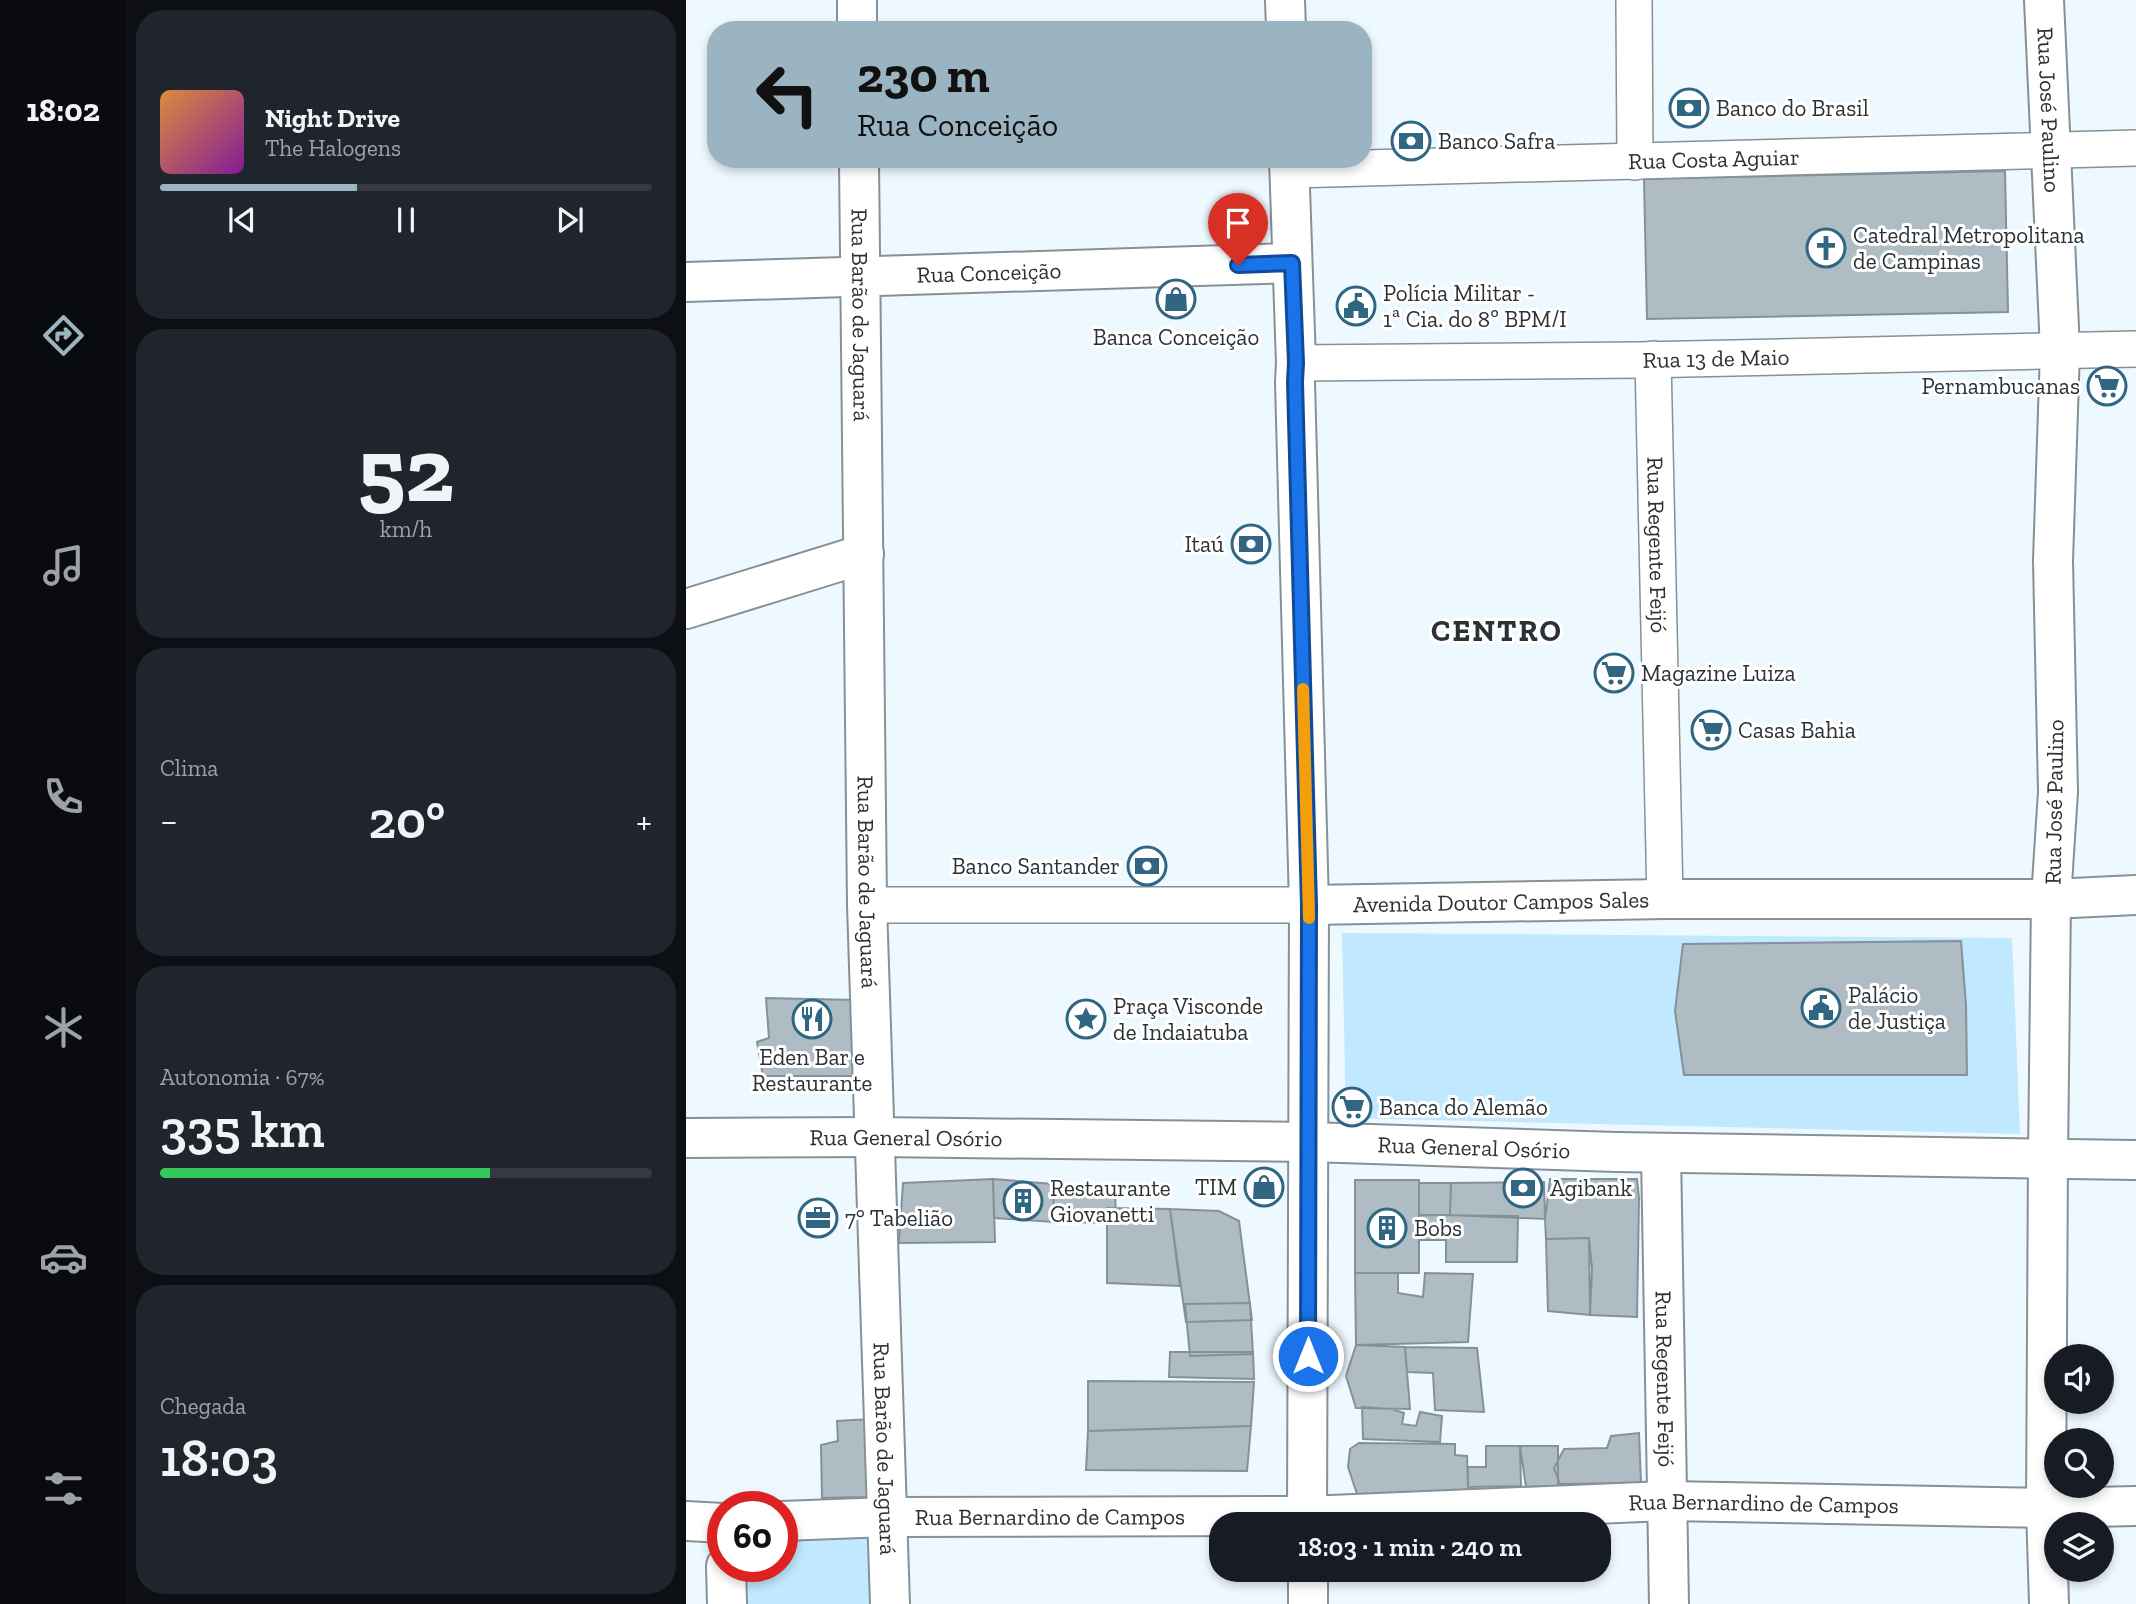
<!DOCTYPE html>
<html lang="pt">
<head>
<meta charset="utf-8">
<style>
	:root { --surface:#171b24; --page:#20242c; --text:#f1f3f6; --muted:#9ea1a6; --line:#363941; --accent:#9ab4c1 }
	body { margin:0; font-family:"Zilla Slab",serif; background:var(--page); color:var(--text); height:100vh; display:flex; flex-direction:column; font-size:26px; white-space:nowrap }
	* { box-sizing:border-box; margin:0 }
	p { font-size:23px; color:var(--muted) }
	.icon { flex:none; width:38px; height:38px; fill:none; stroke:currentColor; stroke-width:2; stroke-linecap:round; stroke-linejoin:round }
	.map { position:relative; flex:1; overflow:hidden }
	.sheet { display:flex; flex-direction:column; gap:10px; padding:10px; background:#0d0f14; width:560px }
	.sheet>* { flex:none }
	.top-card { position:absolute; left:21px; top:21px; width:665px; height:147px; border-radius:28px; box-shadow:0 4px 10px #0003; background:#9ab4c1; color:#111; overflow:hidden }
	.fabs { position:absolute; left:1358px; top:1344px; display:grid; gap:14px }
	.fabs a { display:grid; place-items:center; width:70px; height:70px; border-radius:50%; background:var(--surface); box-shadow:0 4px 10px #0003; font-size:35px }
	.speed { position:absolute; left:21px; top:1491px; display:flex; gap:14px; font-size:35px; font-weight:700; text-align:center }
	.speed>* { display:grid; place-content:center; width:91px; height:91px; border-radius:50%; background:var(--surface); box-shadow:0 4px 10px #0003; line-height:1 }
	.speed .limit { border:10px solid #d22; background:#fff; color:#111 }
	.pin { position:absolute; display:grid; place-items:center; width:60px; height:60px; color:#fff; margin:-72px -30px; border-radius:50% 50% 50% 0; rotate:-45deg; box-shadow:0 0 7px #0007 }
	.pin .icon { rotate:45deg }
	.me { position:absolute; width:77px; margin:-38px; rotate:0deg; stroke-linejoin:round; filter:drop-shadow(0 0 5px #0008) }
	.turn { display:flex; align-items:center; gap:24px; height:147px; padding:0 35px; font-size:32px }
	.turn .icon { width:91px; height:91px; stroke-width:2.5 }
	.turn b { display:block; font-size:49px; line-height:60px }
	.big { font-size:52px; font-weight:600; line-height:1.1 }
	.sheet .tile { flex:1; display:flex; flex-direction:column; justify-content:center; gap:10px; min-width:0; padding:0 24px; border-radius:28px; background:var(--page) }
	.sheet .dial { align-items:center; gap:0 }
	.dial b { font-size:91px; line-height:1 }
	.song { display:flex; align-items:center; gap:21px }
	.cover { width:84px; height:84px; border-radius:10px; background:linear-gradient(135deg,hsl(30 70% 55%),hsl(290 70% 35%)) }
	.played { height:7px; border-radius:4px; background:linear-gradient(90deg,var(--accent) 40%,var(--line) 40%) }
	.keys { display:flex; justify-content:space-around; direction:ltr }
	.heat { display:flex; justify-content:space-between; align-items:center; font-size:38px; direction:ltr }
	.charge { height:10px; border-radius:5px; background:linear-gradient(90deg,#34c759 67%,var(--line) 0) }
	.trip { position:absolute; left:523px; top:1512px; width:402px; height:70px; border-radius:28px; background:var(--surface); box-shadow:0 4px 10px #0003; font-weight:600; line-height:70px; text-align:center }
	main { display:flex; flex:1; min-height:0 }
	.menu { display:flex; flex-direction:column; width:126px; justify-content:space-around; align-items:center; background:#090b0e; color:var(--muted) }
	.menu .icon { width:49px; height:49px }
	.menu .current { color:var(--accent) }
	.menu b { font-size:32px; color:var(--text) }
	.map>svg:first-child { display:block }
	.green { fill:#c0e8ff }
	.building { fill:#afbcc3; stroke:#849198; stroke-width:2 }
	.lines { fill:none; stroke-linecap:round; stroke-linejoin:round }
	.street-casing { stroke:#859198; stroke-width:38 }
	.secondary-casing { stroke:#859198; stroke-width:42 }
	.primary-casing { stroke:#859198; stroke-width:42 }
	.street { stroke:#fff; stroke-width:35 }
	.secondary { stroke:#fff; stroke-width:38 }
	.primary { stroke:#fff; stroke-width:38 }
	.route-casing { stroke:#114b97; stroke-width:18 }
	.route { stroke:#1a73e8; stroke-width:12 }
	.slow { stroke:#f59e0b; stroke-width:12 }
	.labels { text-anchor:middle; stroke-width:6; stroke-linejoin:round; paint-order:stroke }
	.poi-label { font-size:23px; fill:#2c3134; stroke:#fff; text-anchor:start }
	.street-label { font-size:23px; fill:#2c3134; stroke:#fff }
	.district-label { font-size:30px; font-weight:bold; letter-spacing:2px; fill:#2c3134; stroke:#fff }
</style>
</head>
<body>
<main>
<nav class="menu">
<b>18:02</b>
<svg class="icon current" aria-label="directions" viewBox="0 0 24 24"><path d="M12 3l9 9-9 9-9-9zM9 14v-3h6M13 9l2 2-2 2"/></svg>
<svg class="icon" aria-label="music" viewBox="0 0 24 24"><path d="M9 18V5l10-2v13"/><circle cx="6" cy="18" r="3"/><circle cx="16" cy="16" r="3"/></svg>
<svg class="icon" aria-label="phone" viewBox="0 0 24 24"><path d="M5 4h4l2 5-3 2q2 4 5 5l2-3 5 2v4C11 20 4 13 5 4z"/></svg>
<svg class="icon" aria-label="climate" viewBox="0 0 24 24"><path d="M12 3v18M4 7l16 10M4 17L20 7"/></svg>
<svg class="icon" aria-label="car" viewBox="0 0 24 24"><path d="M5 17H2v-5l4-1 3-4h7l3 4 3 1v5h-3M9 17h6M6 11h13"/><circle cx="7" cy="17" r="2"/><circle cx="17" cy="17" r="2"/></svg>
<svg class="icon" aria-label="filters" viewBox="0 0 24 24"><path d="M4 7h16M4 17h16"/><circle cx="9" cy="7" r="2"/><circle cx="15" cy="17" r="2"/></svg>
</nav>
<section class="sheet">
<div class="tile">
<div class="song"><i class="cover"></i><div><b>Night Drive</b><p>The Halogens</p></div></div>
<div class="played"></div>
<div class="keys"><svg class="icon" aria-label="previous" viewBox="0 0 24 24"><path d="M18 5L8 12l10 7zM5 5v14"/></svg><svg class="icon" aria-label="pause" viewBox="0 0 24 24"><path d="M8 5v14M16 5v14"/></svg><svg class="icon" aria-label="next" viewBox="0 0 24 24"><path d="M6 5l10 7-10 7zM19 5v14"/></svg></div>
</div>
<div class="tile dial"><b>52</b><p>km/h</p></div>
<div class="tile"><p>Clima</p>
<div class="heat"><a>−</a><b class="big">20°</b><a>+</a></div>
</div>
<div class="tile"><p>Autonomia · 67%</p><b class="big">335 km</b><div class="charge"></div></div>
<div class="tile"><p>Chegada</p><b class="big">18:03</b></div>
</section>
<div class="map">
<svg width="1450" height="1604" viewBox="0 0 1450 1604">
	<rect width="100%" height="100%" fill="#eef8ff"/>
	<path class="green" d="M656 933 1326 938 1334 1134 660 1118Z
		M96 1525H210L211 1604H43L41 1566H96Z"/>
	<path class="building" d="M1319 171 1322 312 961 319 958 179Z
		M1275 941 1280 1005 1281 1075H998L989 1011 997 944Z
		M80 998 170 1000 172 1076H77L71 1042 83 1038Z
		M307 1179 309 1242 213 1243 217 1183Z
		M307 1179 367 1184 368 1222 308 1218Z
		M864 1179H951L953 1198 951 1317 904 1315 906 1269 903 1238 860 1239 859 1219Z
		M669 1180H733V1273H669Z
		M858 1182 859 1219 764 1215 765 1183Z
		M733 1183H765L764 1215H733Z
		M367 1184 429 1187 430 1223 368 1222Z
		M421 1208 484 1209 494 1286 421 1283Z
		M484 1209 533 1211 553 1221 566 1320 500 1322Z
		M733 1215 832 1216 831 1262H760V1240H733Z
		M903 1238 904 1315 862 1311 860 1239Z
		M669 1273H712V1293L737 1297 739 1273 787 1274 782 1342 670 1345Z
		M564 1303 567 1354 504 1356 499 1304Z
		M670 1345 719 1347 724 1409 670 1408 660 1376Z
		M719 1347 791 1348 798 1412 749 1410 747 1373 721 1372Z
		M484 1352H567L568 1379 483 1377Z
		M402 1381 568 1382 565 1426 402 1431Z
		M676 1407 705 1409 718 1413 716 1424 730 1426 734 1412 756 1416 754 1442 677 1439Z
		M184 1419 188 1483 180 1497 136 1498 135 1445 152 1441 151 1421Z
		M565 1426 561 1471 400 1470 402 1431Z
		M953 1433 955 1483 874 1484 868 1468 878 1449 921 1448 925 1436Z
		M673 1443 769 1444V1455L781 1456 782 1487 779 1505 672 1497 662 1467 664 1449Z
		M800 1446H834L835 1486 782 1487V1467H800Z
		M834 1446H872V1486L840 1487Z"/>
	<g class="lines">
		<defs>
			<g id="street">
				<path d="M948 0 949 162"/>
				<path id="s1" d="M604 170 1450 148"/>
				<path id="s2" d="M967 359 979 899"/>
				<path id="s3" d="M610 363 954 360 1450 349"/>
				<path d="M181 905H623"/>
			</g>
			<g id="secondary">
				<path d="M171 0V30"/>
				<path id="s4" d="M1358 0 1374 350 1367 561 1372 792 1365 899 1362 1158 1360 1508 1363 1604"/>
				<path id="s5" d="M173 159 181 905 204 1604"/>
				<path d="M0 609 178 554"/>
				<path id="s6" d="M0 1138 190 1137 623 1142 930 1152 1450 1160"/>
				<path id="s7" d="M975 1153 983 1604"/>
				<path d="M0 1521 37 1523"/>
				<path id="s8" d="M96 1521 201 1517 621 1516 980 1501 1360 1508 1450 1506"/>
				<path d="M40 1566 41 1604"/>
			</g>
			<g id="primary">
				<path d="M599 0 600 30"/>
				<path d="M603 159 610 363 609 382 623 905 621 1524"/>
				<path id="s9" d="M0 282 606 263"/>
				<path id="s10" d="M623 905 979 899H1365L1450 895"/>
				<path d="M622 1570V1604"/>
			</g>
		</defs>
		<use href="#street" class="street-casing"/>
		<use href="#secondary" class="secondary-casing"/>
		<use href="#primary" class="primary-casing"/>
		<use href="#street" class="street"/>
		<use href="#secondary" class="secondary"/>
		<use href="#primary" class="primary"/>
	</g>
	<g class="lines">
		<defs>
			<path id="route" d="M552 265 606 263 610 363 609 382 623 905 622 1356"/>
		</defs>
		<use href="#route" class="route-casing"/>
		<use href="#route" class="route"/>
		<path class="slow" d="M617 689 623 918"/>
	</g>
	<defs>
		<symbol id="bank-ring" viewBox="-11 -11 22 22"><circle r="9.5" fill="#fff" stroke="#306681" stroke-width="1.5"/><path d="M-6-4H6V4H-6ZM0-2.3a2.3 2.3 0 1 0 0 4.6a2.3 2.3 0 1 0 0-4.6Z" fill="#306681"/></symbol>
		<symbol id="church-ring" viewBox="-11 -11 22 22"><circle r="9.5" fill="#fff" stroke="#306681" stroke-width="1.5"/><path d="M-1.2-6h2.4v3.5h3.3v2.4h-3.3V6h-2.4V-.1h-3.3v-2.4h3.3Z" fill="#306681"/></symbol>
		<symbol id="shop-ring" viewBox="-11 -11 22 22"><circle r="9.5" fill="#fff" stroke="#306681" stroke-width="1.5"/><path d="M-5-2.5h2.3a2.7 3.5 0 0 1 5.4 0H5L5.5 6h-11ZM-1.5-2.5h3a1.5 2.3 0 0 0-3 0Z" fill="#306681"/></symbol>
		<symbol id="civic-ring" viewBox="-11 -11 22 22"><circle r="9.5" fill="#fff" stroke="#306681" stroke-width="1.5"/><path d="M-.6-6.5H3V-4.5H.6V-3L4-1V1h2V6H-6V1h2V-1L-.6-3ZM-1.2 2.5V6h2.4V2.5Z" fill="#306681"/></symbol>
		<symbol id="supermarket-ring" viewBox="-11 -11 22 22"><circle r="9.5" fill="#fff" stroke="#306681" stroke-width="1.5"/><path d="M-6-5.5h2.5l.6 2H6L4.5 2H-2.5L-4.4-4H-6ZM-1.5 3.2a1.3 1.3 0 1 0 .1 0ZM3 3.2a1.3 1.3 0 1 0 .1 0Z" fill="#306681"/></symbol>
		<symbol id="restaurant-ring" viewBox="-11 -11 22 22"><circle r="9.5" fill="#fff" stroke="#306681" stroke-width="1.5"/><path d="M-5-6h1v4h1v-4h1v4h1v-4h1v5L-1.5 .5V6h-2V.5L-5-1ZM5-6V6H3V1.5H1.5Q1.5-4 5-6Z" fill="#306681"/></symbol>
		<symbol id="sight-ring" viewBox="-11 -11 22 22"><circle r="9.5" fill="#fff" stroke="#306681" stroke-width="1.5"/><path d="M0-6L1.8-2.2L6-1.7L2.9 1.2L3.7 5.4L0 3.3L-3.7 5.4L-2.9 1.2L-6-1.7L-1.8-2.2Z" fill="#306681"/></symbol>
		<symbol id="building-ring" viewBox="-11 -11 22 22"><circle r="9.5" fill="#fff" stroke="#306681" stroke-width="1.5"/><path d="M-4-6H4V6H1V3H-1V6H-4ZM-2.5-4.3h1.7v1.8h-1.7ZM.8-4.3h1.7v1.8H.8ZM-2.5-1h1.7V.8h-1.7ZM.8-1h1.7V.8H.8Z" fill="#306681"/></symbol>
		<symbol id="office-ring" viewBox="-11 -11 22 22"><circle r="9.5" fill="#fff" stroke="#306681" stroke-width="1.5"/><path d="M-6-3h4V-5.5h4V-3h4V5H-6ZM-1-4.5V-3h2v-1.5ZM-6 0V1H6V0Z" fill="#306681"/></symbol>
	</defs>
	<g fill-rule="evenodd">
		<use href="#bank-ring" x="981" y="86" width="44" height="44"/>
		<use href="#bank-ring" x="703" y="119" width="44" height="44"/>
		<use href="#church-ring" x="1118" y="226" width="44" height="44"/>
		<use href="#shop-ring" x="468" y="277" width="44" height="44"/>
		<use href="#civic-ring" x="648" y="284" width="44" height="44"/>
		<use href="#supermarket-ring" x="1399" y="364" width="44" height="44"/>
		<use href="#bank-ring" x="543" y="522" width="44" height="44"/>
		<use href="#supermarket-ring" x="906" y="651" width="44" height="44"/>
		<use href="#supermarket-ring" x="1003" y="708" width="44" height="44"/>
		<use href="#bank-ring" x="439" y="844" width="44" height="44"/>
		<use href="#civic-ring" x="1113" y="986" width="44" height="44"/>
		<use href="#restaurant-ring" x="104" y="997" width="44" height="44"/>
		<use href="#sight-ring" x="378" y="997" width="44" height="44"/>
		<use href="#supermarket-ring" x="644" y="1085" width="44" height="44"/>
		<use href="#shop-ring" x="556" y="1165" width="44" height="44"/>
		<use href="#bank-ring" x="815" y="1166" width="44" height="44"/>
		<use href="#building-ring" x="315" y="1179" width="44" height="44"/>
		<use href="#office-ring" x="110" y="1196" width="44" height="44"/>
		<use href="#building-ring" x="679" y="1206" width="44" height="44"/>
	</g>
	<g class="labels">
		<g class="poi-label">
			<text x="1030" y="116">Banco do Brasil</text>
			<text x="752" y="149">Banco Safra</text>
			<text x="1167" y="243">Catedral Metropolitana<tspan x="1167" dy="26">de Campinas</tspan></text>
			<text x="697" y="301">Polícia Militar -<tspan x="697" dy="26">1ª Cia. do 8º BPM/I</tspan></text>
			<text x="490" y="345" text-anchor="middle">Banca Conceição</text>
			<text x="1394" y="394" text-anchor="end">Pernambucanas</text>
			<text x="538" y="552" text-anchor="end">Itaú</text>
			<text x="955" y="681">Magazine Luiza</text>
			<text x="1052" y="738">Casas Bahia</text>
			<text x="434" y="874" text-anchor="end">Banco Santander</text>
			<text x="1162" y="1003">Palácio<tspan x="1162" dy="26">de Justiça</tspan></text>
			<text x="427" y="1014">Praça Visconde<tspan x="427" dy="26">de Indaiatuba</tspan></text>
			<text x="126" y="1065" text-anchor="middle">Eden Bar e<tspan x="126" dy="26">Restaurante</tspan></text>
			<text x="693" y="1115">Banca do Alemão</text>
			<text x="551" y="1195" text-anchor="end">TIM</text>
			<text x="364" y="1196">Restaurante<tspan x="364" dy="26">Giovanetti</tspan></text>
			<text x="864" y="1196">Agibank</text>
			<text x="159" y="1226">7° Tabelião</text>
			<text x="728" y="1236">Bobs</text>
		</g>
		<g class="street-label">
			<text dy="8" stroke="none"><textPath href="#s4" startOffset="110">Rua José Paulino</textPath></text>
			<text dy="8" stroke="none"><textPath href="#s1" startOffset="424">Rua Costa Aguiar</textPath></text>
			<text dy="8" stroke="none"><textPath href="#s9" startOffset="303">Rua Conceição</textPath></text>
			<text dy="8" stroke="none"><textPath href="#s5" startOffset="156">Rua Barão de Jaguará</textPath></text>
			<text dy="8" stroke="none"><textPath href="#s3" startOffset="420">Rua 13 de Maio</textPath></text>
			<text dy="8" stroke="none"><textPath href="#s2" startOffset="186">Rua Regente Feijó</textPath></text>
			<text transform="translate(1368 802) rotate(-89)" y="8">Rua José Paulino</text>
			<text dy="8" stroke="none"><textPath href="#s5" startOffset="723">Rua Barão de Jaguará</textPath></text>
			<text dy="8" stroke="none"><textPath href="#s10" startOffset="192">Avenida Doutor Campos Sales</textPath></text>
			<text dy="8" stroke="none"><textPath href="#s6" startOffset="220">Rua General Osório</textPath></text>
			<text dy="8" stroke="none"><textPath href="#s6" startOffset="788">Rua General Osório</textPath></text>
			<text dy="8" stroke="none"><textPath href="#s7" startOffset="226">Rua Regente Feijó</textPath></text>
			<text dy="8" stroke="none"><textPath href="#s5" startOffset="1290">Rua Barão de Jaguará</textPath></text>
			<text dy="8" stroke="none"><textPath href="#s8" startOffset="982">Rua Bernardino de Campos</textPath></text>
			<text dy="8" stroke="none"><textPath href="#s8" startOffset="268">Rua Bernardino de Campos</textPath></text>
		</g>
		<g class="district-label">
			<text x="811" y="641">CENTRO</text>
		</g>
	</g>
</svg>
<div class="fabs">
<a><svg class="icon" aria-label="sound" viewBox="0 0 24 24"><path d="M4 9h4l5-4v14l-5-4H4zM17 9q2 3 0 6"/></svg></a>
<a><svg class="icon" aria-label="search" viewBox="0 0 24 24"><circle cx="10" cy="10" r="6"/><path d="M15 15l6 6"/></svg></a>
<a><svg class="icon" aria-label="layers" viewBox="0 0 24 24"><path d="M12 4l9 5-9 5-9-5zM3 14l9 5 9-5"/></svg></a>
</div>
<div class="speed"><div class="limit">60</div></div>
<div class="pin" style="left:552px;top:265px;background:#d93025"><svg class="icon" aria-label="arrive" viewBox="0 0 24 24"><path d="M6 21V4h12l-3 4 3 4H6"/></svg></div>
<svg class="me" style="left:622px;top:1356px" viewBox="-20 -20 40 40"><circle r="17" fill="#1a73e8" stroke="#fff" stroke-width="3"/><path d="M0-11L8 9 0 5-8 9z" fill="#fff"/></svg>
<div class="trip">18:03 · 1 min · 240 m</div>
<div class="top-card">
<div class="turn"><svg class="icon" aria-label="left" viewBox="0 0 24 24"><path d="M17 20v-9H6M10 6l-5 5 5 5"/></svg><div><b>230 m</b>Rua Conceição</div></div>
</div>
</div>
</main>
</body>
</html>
